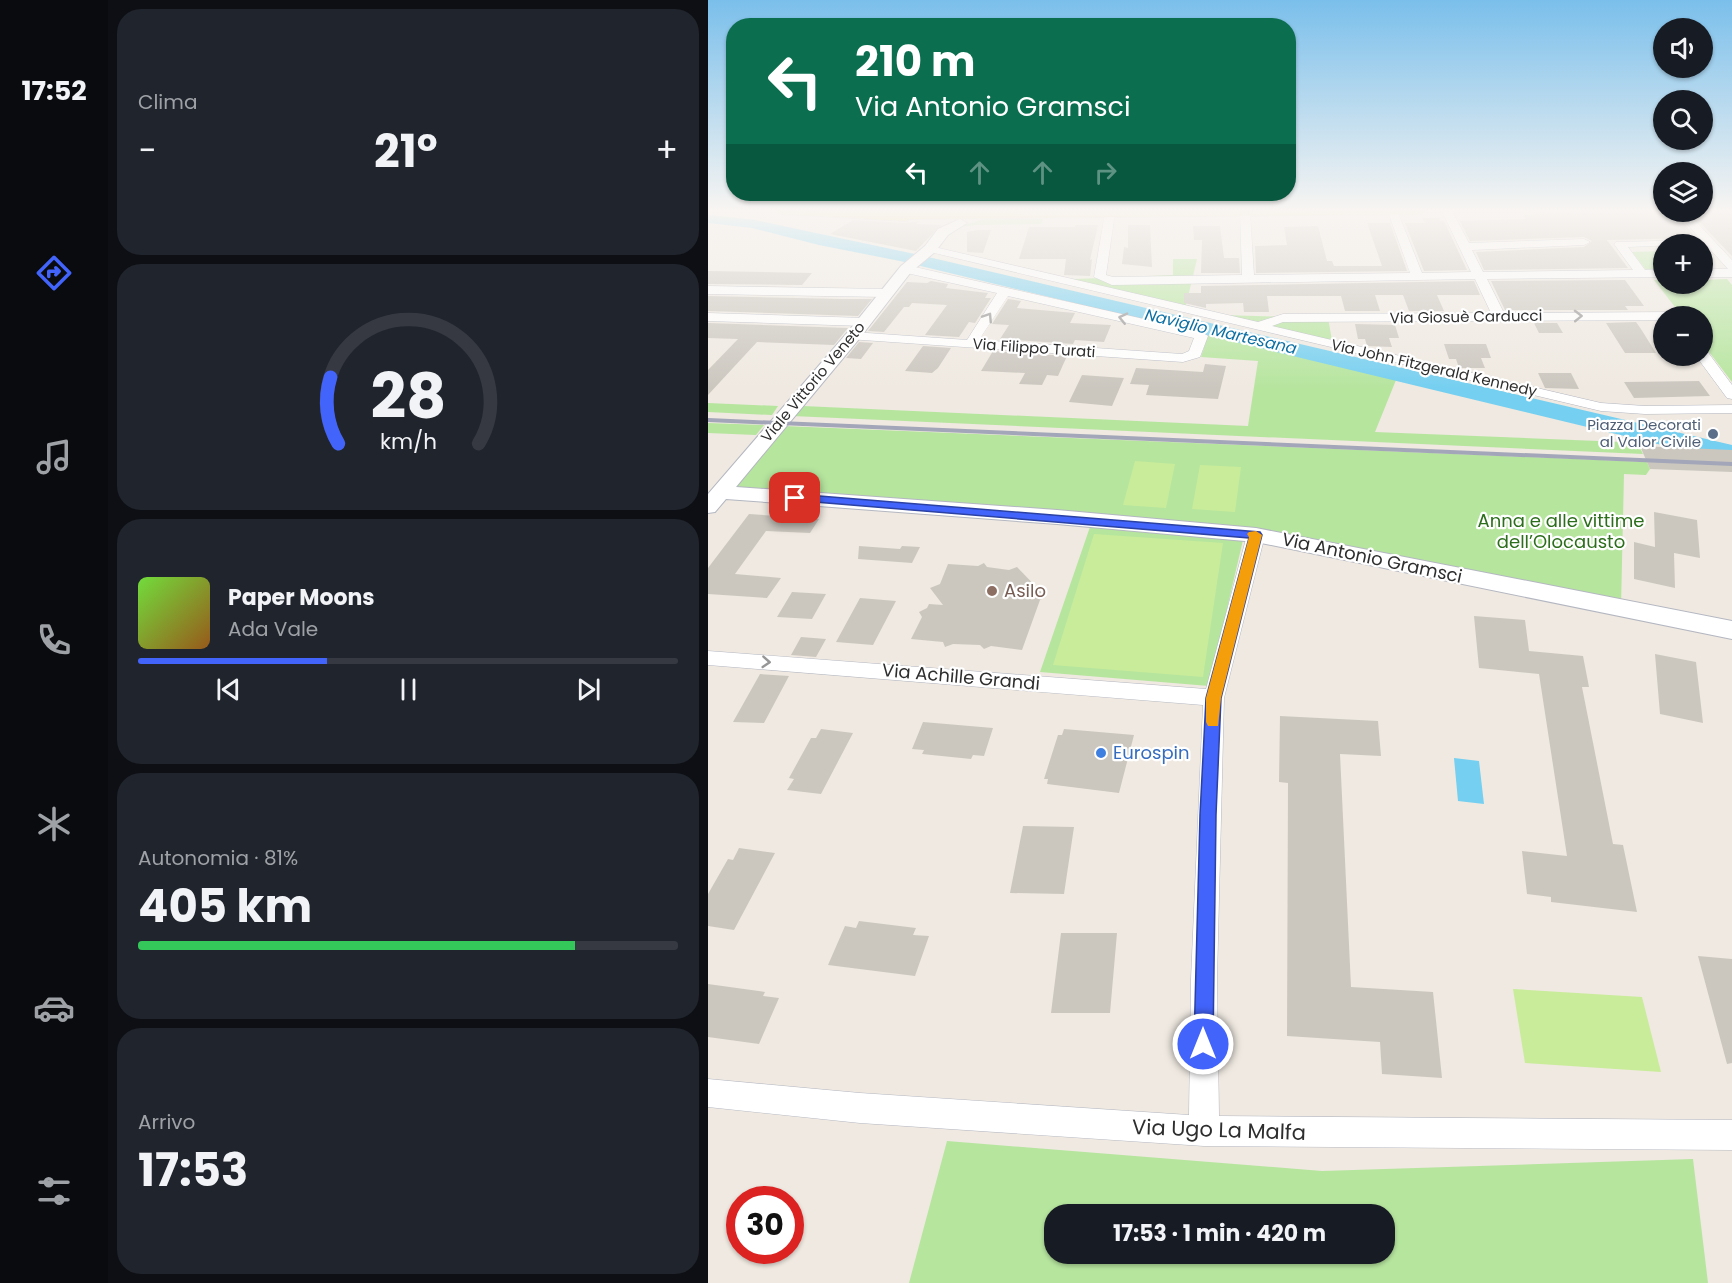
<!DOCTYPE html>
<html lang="it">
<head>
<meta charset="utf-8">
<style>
	:root { --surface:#171b24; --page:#20242c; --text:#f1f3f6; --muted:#9ea1a6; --line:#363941; --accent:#4264fb }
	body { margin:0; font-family:Poppins,sans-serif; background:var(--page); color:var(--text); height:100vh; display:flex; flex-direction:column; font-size:22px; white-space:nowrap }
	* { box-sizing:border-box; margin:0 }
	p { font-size:20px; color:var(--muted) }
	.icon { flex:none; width:33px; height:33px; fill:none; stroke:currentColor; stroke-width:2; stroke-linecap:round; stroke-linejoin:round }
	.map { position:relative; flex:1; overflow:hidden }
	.drawer { display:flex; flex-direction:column; gap:9px; padding:9px; background:#0d0f14; width:600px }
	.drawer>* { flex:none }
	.guide { position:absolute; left:18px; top:18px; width:570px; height:183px; border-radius:24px; box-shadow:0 2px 4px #0004; background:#0b6e4f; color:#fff; overflow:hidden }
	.fabs { position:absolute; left:945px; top:18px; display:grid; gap:12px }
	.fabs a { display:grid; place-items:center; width:60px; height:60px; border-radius:50%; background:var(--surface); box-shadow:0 2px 4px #0004; font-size:30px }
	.speed { position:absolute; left:18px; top:1186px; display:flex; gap:12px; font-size:30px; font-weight:700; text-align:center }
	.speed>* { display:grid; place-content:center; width:78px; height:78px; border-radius:50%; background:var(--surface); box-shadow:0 2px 4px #0004; line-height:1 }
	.speed .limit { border:9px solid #d22; background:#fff; color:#111 }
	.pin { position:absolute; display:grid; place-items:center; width:51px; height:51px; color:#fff; margin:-26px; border-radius:12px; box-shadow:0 3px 9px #0006 }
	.me { position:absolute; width:66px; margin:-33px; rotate:0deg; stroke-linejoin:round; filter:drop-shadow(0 0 4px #0008) }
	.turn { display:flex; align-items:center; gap:21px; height:126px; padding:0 30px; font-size:27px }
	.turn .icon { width:78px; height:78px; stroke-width:2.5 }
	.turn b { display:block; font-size:42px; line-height:51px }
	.lanes { display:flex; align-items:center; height:57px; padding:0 30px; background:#0003; justify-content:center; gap:30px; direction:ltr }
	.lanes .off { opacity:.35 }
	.big { font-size:45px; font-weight:700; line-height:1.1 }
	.drawer .tile { flex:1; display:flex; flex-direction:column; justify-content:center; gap:9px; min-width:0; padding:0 21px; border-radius:24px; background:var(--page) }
	.drawer .dial { align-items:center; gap:0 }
	.dial svg { height:156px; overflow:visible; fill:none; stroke:var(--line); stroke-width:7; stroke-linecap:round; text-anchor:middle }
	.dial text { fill:var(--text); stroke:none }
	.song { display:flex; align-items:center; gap:18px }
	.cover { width:72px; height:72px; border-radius:9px; background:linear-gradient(135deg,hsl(100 70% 55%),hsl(30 70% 35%)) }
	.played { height:6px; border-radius:3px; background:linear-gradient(90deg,var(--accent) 35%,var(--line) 35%) }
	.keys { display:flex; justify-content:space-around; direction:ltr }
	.heat { display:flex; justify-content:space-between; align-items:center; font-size:33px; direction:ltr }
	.charge { height:9px; border-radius:4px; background:linear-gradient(90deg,#34c759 81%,var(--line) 0) }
	.trip { position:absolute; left:336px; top:1204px; width:351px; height:60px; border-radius:24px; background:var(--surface); box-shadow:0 2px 4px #0004; font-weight:700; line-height:60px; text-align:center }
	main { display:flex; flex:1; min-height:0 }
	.tabs { display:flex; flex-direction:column; width:108px; justify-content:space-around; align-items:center; background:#090b0e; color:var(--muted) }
	.tabs .icon { width:42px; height:42px }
	.tabs .selected { color:var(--accent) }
	.tabs b { font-size:27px; color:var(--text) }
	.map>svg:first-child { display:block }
	.green { fill:#b6e59e; fill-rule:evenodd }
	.pitch { fill:#c9ec9a }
	.water { fill:#75cff0 }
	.building { fill:#cbc7bf }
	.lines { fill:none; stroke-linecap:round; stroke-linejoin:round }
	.minor-casing { stroke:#b4b7c1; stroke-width:1 }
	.tertiary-casing { stroke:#b4b7c1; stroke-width:2 }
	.primary-casing { stroke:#c9c9c9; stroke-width:2 }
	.minor { fill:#fff; fill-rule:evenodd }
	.tertiary { fill:#fff; fill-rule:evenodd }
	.primary { fill:#f2d163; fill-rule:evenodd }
	.rail { stroke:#a3a6b8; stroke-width:4 }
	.oneway { stroke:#969696 }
	.route { fill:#4264fb; stroke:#2b41a3; stroke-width:1.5 }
	.slow { fill:#f59e0b }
	.service-dot { fill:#5c6f8a; stroke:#fff; stroke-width:2 }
	.education-dot { fill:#8d6e63; stroke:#fff; stroke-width:2 }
	.shop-dot { fill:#3f7fe0; stroke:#fff; stroke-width:2 }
	.labels { text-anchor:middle; stroke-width:4.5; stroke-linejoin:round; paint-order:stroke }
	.far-street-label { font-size:15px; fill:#2e2e2e; stroke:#fff }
	.far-service-label { font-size:15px; fill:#4e5e75; stroke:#fff; text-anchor:end }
	.far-water-label { font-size:16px; font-style:italic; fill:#0d6fa3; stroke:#fff }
	.park-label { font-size:18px; fill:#2c6e1b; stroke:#fff }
	.street-label { font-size:18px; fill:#2e2e2e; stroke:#fff }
	.education-label { font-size:18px; fill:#785e54; stroke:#fff; text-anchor:start }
	.shop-label { font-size:18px; fill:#366cbe; stroke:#fff; text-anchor:start }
	.near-street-label { font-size:21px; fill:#2e2e2e; stroke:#fff }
</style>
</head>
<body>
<main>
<nav class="tabs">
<b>17:52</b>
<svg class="icon selected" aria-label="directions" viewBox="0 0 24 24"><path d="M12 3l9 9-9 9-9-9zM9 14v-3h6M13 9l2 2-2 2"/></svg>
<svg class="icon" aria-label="music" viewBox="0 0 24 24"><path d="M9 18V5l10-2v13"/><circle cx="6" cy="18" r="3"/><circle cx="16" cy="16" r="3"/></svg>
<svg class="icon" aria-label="phone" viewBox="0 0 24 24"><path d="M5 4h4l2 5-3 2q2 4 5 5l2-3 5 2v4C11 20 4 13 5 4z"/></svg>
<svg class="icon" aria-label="climate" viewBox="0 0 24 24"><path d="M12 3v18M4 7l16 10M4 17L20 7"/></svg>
<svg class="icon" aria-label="car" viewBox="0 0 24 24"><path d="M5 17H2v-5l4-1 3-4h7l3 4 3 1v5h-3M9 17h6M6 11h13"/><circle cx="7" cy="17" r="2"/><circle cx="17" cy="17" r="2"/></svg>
<svg class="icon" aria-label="filters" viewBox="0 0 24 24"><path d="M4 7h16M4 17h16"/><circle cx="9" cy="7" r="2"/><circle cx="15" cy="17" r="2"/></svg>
</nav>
<section class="drawer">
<div class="tile"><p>Clima</p>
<div class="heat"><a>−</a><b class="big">21°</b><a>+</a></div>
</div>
<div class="tile dial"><svg viewBox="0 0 100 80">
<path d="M14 69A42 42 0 1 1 86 69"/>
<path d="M14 69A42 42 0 0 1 10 35" stroke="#4264fb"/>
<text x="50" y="56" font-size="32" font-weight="700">28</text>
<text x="50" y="72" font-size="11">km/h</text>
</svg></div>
<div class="tile">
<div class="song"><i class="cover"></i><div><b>Paper Moons</b><p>Ada Vale</p></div></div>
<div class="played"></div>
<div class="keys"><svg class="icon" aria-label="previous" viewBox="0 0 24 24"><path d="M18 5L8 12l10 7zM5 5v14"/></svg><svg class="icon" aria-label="pause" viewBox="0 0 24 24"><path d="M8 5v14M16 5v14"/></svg><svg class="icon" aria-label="next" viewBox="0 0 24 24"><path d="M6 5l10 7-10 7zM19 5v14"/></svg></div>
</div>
<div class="tile"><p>Autonomia · 81%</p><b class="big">405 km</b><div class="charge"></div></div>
<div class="tile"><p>Arrivo</p><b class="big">17:53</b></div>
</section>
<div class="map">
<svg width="1024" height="1283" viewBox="0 0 1024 1283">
	<rect width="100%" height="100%" fill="#efe9e1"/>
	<path class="green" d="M276 219H335L333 224 266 225 247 228Z
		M955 251V270H938L924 252Z
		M465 259H489L478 305 514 315 620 318 625 346 343 280 465 275Z
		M1019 279 1024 285V382L995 344 994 316H974L946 280H955L956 284H994L995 280Z
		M500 335 688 380 667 432 915 442 931 446 935 454 84 416 95 406 540 426 550 361 493 357Z
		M0 403 70 406 64 415 0 412Z
		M0 423 56 425 48 435 0 433Z
		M76 426 939 462 942 469 938 475 916 474 913 606 548 530 17 490Z
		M383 524 535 540 501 686 332 672Z
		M239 1141 614 1171 985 1159 1000 1283H201ZM346 1215H676V1254H346Z"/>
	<path class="pitch" d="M427 461 467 464 458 508 415 505Z
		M492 465 533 467 527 512 484 509Z
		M386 534 515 543 495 677 345 665Z
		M805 989 934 997 953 1072 817 1063Z"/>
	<path class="water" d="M0 215 47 220 216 256 1024 445V462L192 261 111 245 44 228 0 223Z
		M746 758 771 761 776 804 750 801Z"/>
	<path class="building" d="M887 209H956V212H967L988 238 899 240 920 268 776 270 768 252 876 247 884 241 876 237 762 241 752 221 818 219 815 215Z
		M994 209H1024V256L982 212H994Z
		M714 218H731L732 221H736L759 270 716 271 697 223H717Z
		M145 220 197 223 211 221 208 224 233 225 208 251 122 234Z
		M659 223H682L699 271 548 273 547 246 579 245 576 227 610 226 619 261H624L626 266H674Z
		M367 225H390L382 260 384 259 382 276 356 275 358 259H311L321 227H367Z
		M420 225H442L444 267 414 264 416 247 420 248Z
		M485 226H512L516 258H531L532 273H493L494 240H486Z
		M270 230H283L275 253 259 252V232Z
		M0 271 104 273 94 285 0 284Z
		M917 280 936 306H917L920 310H797L783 281Z
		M223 281 240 284 238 288 280 293 277 298H283L267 323 261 322 251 337 217 335 239 305 204 303 201 307H196L176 332 160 331 199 282 219 283Z
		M766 281 772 295H729L736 311H701L695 295H667L672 311H637L633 296H559L561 312H536L535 303 498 304V308L476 303V293H493V286Z
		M0 296 134 299H164L150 316 0 311Z
		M300 299 313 301 309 308 367 313 362 323 403 325 396 342 367 340 365 344 292 339 301 325 284 324Z
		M928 322 933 329 948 353H917L898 323Z
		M0 323 140 328 126 345 49 342 0 395V370L30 339 0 338Z
		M826 323H849L855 333H831Z
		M647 324 687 325 691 338H681L684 347 659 346 657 339H650Z
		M151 342 165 343 153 359 138 358Z
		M736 344H778L783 358H773L777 368H751L748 359H741Z
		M215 346 243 348 230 368 224 373 197 371Z
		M285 351 359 356 350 376 339 375 334 385 311 384 317 373 273 371Z
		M497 364 518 366 510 399 438 395 441 385 422 384 428 368 495 372Z
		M830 373H863L871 389 837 388Z
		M374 375 416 378 404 406 361 402Z
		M991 381 1002 396 926 398 916 382Z
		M932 446 1024 450V472L942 469Z
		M946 512 989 520 992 558 966 553 967 588 926 579V542L947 547Z
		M41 514 111 519 102 533 58 531 27 574 73 578 59 598 0 594V568Z
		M151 546 192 549 194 546 212 547 204 563 150 559Z
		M276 563 279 567 301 570 309 567 338 597 332 600 314 650 283 646 276 649 272 645 245 644 237 647 235 642 203 639 214 617 211 612 219 608 221 604 235 605 222 588 232 584 240 564 270 566Z
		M84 592 118 594 104 619 69 617Z
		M152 598 188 601 165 645 128 642Z
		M766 616 817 620 821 651 875 656 881 687H874L905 844 915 845 929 912 843 902V897L819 894 814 851 859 856 831 674 771 668Z
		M93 637 118 639 108 657 83 655Z
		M947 654 988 662 995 723 952 714Z
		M52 674 81 676 56 723 25 722Z
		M572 716 670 721 673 756 632 754 643 987 725 992 734 1078 674 1074 672 1042 579 1036 580 783 571 782Z
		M215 722 285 728 276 756 265 755 263 759 214 754 216 750 204 749Z
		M113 729 145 733 113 794 79 790 86 779 81 778 103 738H108Z
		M356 729 426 735 411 793 339 784 340 779H336L350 735H354Z
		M315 826 366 827 356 894 302 893Z
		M31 848 67 853 26 930 0 926V894L20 859 25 860Z
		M151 921 208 928 205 935 221 936 207 976 120 965 137 926 148 928Z
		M353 933H409L402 1013H343Z
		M990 956 1024 959V1063L1019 1064Z
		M0 984 57 992 55 996 71 998 51 1044 0 1037Z"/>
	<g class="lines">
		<defs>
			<path id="minor" d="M679 209 689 210 714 273 763 272 733 209H743L761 243 876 239 882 242 876 245 764 250 775 272 925 270 906 244 908 242 993 240 969 212H979L1024 260V277H994V269H1020L999 246H994V244L920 247 937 270 956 269V277L779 279 796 313 967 312 973 316H956V320L575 322 564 326 893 403 937 406 1024 405V413L937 414 893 411 222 252 216 249 222 246 550 322 575 314 783 313 767 279 404 285 386 277 397 213 402 210 407 213 398 275 405 277 534 275 532 212 536 209 542 212 546 275 702 273Z
				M198 265 493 332 500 336 492 357 475 362 140 339 138 336 145 332 259 340 289 293 194 272 192 269ZM300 296 486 338 481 351 474 354 271 340Z
				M0 286 179 289 185 293 179 297 0 294Z
				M0 313 156 318 162 322 156 326 0 321Z
				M994 350 999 351 1024 385V399L1019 398 988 356H994Z
				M548 529 554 531 557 535 516 698 509 979 511 1116 1024 1120V1150L496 1146 152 1123 0 1107V1079L152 1093 481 1115 483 979 495 705 0 665V651L498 689 539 535 542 531Z"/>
			<path id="tertiary" d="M252 219 259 223 240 235 227 252 203 272 151 339 28 487 349 510 548 528 1024 621V639L548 542 349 524 18 499 7 512 0 513V494L139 333 193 266 217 246 230 229Z"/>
			<path id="primary" d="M65 209H722L714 214 203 219 197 221 73 214Z"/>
		</defs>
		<use href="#minor" class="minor-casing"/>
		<use href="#tertiary" class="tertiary-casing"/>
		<use href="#primary" class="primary-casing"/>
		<use href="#minor" class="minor"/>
		<use href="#tertiary" class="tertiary"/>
		<use href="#primary" class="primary"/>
		<path class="rail" d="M0 420 1024 464"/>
	</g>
	<defs><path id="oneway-chevron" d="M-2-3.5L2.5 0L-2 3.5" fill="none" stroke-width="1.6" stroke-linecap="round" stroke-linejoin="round" transform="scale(1.5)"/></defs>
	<g class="oneway">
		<use href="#oneway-chevron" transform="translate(870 316) rotate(-1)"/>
		<use href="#oneway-chevron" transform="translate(280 317) rotate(-57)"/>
		<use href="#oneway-chevron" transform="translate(415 318) rotate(-167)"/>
		<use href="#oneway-chevron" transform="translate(58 662) rotate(4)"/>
	</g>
	<linearGradient id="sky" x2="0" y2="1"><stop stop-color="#7abfeb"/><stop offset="0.54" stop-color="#f8f5f2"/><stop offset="1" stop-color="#f8f5f2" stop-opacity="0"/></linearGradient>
	<rect width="1024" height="389" fill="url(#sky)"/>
	<path class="route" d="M87 494 552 532 554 535 513 698 508 815 505 1044 502 1051 495 1053 489 1051 486 1044 492 815 498 698 541 538 83 500V495Z"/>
	<path class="slow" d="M548 531 554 535 513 698 510 726H500L498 722V698L541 537 539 534 541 532Z"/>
	<circle class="service-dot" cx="1005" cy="434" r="6"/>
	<circle class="education-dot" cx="284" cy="591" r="6"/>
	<circle class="shop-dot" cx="393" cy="753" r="6"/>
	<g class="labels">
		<g class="far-street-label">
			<text transform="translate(758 317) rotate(-1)" y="5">Via Giosuè Carducci</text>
			<text transform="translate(326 348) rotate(4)" y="5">Via Filippo Turati</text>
			<text transform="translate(726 368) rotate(13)" y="5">Via John Fitzgerald Kennedy</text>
			<text transform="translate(105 382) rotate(-50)" y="5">Viale Vittorio Veneto</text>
		</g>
		<g class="far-service-label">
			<text x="993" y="430">Piazza Decorati<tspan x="993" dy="17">al Valor Civile</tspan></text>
		</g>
		<g class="far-water-label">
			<text transform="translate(513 331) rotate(13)" y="6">Naviglio Martesana</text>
		</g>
		<g class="park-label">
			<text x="853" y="527">Anna e alle vittime<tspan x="853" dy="21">dell’Olocausto</tspan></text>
		</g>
		<g class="street-label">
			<text transform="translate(664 558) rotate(12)" y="6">Via Antonio Gramsci</text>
			<text transform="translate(253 677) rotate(5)" y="6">Via Achille Grandi</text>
		</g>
		<g class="education-label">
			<text x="296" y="597">Asilo</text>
		</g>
		<g class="shop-label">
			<text x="405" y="759">Eurospin</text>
		</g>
		<g class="near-street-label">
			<text transform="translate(511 1130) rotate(2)" y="7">Via Ugo La Malfa</text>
		</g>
	</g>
</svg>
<div class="fabs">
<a><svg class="icon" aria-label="sound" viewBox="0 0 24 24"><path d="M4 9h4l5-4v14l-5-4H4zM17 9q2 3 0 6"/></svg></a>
<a><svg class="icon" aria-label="search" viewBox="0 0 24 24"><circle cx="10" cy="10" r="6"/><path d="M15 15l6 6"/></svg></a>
<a><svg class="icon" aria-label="layers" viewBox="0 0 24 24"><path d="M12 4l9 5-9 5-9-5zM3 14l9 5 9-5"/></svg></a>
<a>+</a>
<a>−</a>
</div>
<div class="speed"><div class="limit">30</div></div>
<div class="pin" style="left:87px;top:498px;background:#d93025"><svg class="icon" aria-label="arrive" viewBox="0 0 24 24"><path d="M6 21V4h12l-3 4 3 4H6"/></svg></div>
<svg class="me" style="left:495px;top:1044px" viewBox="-20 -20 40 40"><circle r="17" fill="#4264fb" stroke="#fff" stroke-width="3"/><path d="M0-11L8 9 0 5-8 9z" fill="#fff"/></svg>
<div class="trip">17:53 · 1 min · 420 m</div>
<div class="guide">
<div class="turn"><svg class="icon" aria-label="left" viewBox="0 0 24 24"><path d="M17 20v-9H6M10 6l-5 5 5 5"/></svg><div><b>210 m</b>Via Antonio Gramsci</div></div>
<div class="lanes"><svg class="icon" aria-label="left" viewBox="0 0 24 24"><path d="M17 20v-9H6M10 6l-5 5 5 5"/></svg><svg class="icon off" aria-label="ahead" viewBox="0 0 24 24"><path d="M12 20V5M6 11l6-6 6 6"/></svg><svg class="icon off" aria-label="ahead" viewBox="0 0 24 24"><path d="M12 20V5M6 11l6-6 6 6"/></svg><svg class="icon off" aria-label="right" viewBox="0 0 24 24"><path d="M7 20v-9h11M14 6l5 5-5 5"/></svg></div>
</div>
</div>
</main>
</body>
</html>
